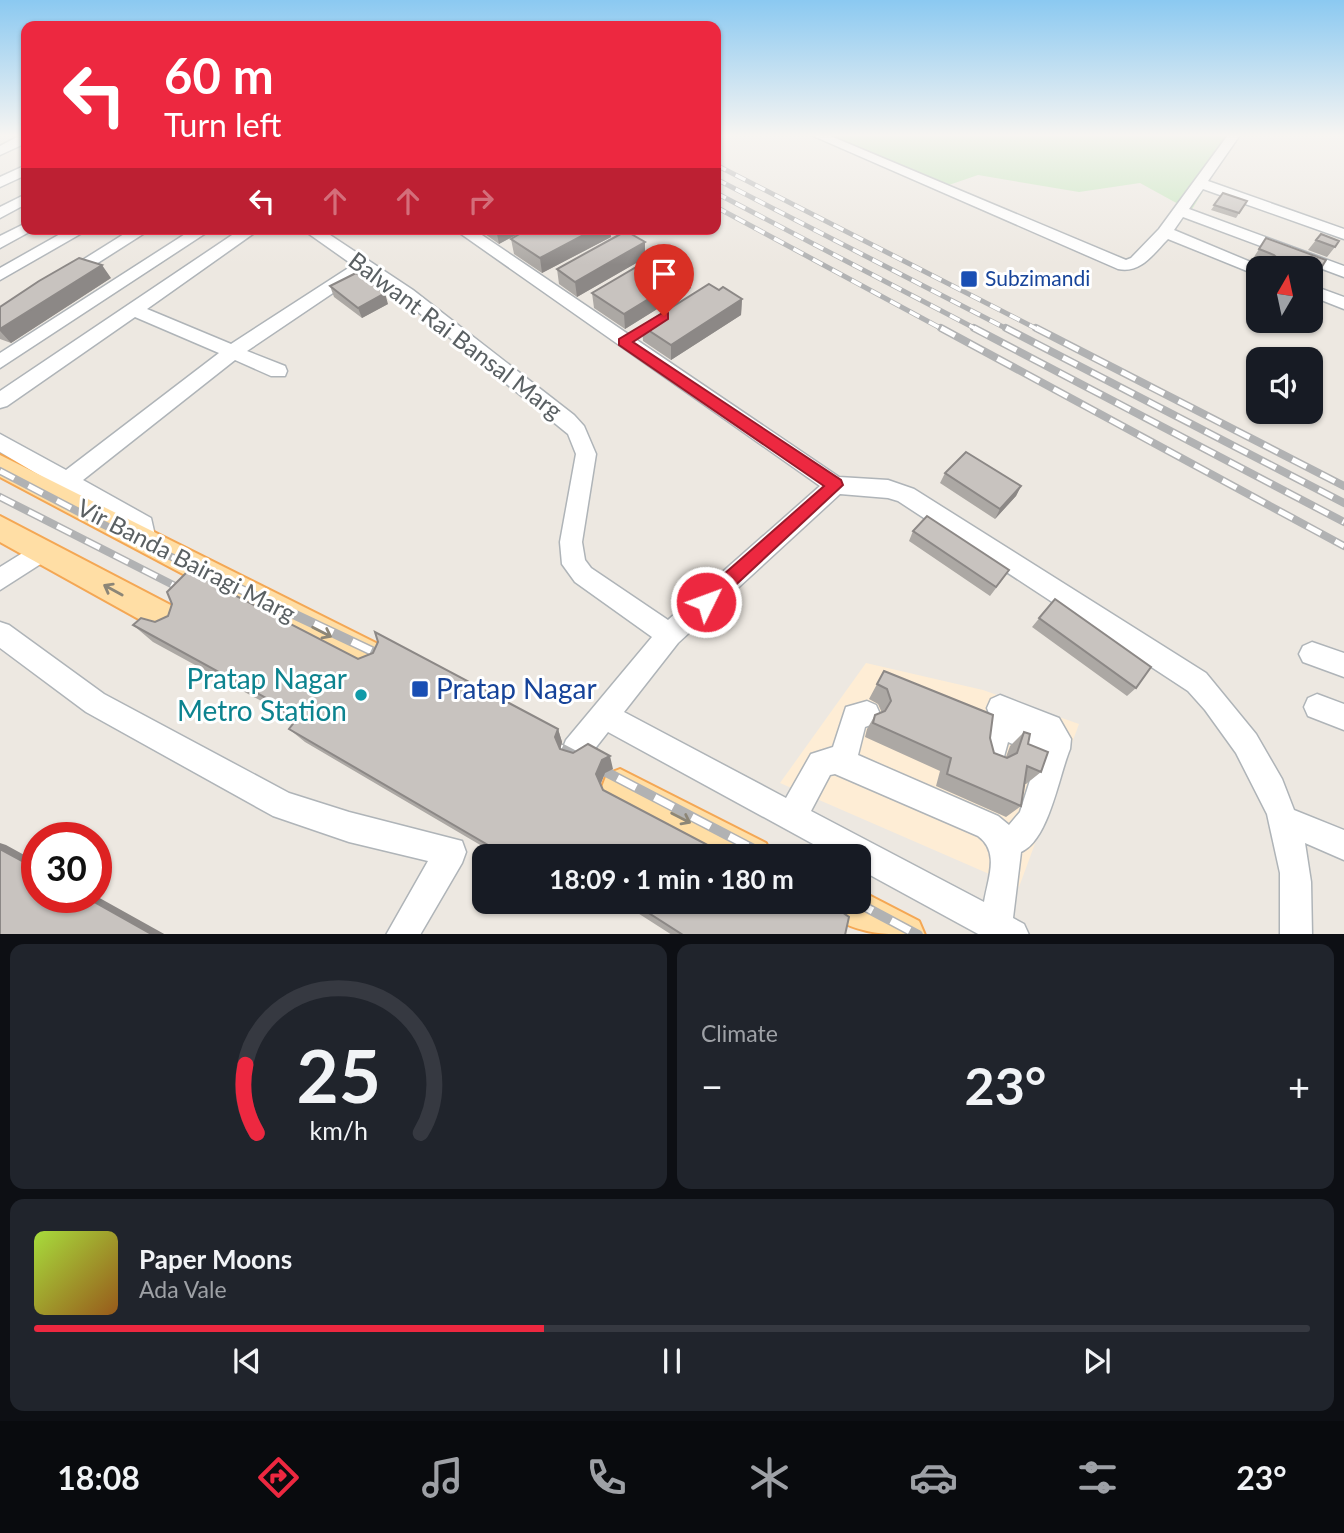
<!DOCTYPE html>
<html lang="en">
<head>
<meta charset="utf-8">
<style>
	:root { --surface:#171b24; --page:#20242c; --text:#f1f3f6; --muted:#9ea1a6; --line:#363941; --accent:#ed2840 }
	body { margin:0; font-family:Lato,sans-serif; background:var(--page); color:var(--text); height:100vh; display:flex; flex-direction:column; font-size:26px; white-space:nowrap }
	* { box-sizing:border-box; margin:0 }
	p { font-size:23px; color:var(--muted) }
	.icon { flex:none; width:38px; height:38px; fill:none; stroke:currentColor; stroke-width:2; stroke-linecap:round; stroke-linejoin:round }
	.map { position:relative; height:934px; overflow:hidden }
	.side { display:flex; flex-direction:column; gap:10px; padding:10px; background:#0d0f14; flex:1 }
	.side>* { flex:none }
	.guide { position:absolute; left:21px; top:21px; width:700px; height:214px; border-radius:14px; box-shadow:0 2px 5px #0004; background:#ed2840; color:#fff; overflow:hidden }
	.needle { width:46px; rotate:9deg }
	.controls { position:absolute; left:1246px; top:256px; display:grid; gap:14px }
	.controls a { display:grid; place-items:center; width:77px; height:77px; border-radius:14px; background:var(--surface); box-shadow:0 2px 5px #0004; font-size:35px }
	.speed { position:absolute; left:21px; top:822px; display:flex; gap:14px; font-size:35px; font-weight:700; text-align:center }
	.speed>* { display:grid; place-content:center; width:91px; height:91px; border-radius:50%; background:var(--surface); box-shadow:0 2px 5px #0004; line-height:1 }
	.speed .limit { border:10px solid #d22; background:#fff; color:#111 }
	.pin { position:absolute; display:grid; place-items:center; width:60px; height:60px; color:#fff; margin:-72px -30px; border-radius:50% 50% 50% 0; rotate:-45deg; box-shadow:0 0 7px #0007 }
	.pin .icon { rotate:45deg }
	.me { position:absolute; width:77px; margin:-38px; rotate:48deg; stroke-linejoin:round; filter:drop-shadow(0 0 5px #0008) }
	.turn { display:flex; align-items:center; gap:24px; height:147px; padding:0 28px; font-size:32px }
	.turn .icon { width:91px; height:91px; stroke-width:2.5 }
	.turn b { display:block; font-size:49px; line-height:60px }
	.lanes { display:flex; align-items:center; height:66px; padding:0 28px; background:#0003; justify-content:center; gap:35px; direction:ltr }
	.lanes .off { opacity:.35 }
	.big { font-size:52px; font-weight:700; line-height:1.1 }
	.side .tile { flex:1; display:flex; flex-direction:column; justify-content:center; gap:10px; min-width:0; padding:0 24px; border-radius:14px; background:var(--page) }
	.side .dial { align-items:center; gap:0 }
	.dial svg { height:182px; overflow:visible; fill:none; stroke:var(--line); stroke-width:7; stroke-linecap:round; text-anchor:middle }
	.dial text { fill:var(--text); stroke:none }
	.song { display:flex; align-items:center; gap:21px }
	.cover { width:84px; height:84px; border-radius:10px; background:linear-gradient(135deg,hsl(80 70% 55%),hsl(30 70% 35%)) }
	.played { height:7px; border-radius:4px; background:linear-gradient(90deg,var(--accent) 40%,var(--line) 40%) }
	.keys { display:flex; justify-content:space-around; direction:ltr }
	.heat { display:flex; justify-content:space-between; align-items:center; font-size:38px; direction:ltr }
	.side .tiles { flex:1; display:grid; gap:10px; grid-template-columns:1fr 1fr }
	.tile:last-child { grid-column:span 2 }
	.trip { position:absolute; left:472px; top:844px; width:399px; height:70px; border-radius:14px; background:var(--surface); box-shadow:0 2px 5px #0004; font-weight:700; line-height:70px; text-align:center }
	.menu { display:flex; height:112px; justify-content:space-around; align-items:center; background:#090b0e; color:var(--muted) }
	.menu .icon { width:49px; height:49px }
	.menu .current { color:var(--accent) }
	.menu b { font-size:32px; color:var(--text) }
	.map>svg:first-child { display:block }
	.commercial { fill:#feedd5 }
	.green { fill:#c5e6bd }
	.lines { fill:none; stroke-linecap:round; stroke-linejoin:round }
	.minor-casing { stroke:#afb4b8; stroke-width:3 }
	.major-casing { stroke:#f4a754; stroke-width:4 }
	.minor { fill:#fff; fill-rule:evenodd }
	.major { fill:#ffdea5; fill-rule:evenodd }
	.rail-far2-casing { stroke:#b1b2b3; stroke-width:5 }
	.rail-far1-casing { stroke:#b1b2b3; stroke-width:8 }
	.rail-casing { stroke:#b1b2b3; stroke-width:10 }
	.rail-far2 { stroke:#fff; stroke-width:3.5; stroke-dasharray:11; stroke-linecap:butt }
	.rail-far1 { stroke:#fff; stroke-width:5; stroke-dasharray:16; stroke-linecap:butt }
	.rail { stroke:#fff; stroke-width:7; stroke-dasharray:21; stroke-linecap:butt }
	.wall { fill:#aca8a4 }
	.shaded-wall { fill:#8c8886 }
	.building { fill:#c8c3bf; stroke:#8c8886; stroke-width:2 }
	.oneway { stroke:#8c8677 }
	.route { fill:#ed2840; stroke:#9a1a2a; stroke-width:2 }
	.transit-dot { fill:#1a4fb4; stroke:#fff; stroke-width:2.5 }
	.culture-dot { fill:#0f9aa8; stroke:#fff; stroke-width:2.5 }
	.labels { text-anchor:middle; stroke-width:6; stroke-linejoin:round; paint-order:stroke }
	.far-transit-label { font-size:21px; fill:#164399; stroke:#fff; text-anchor:start }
	.street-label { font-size:24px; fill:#5a6063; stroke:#fff }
	.near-culture-label { font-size:28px; fill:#0d838f; stroke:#fff; text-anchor:end }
	.near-transit-label { font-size:28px; fill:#164399; stroke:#fff; text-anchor:start }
</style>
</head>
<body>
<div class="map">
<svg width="1344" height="935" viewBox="0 0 1344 935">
	<rect width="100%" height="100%" fill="#ede8e1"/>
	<path class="commercial" d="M866 663 983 690 1079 724 1019 887 780 783Z"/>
	<path class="green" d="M823 135H1237L1191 211 1140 183 1079 192 978 175 943 187Z"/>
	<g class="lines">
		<defs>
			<path id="minor" d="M21 135H26V143L0 155V146Z
				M811 135H828L1126 260 1131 258 1159 229 1228 135H1240L1208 181 1344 229V239L1203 189 1189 209 1344 266V277L1183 217 1174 230 1265 268H1258V274L1252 273 1168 239C1154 253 1141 274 1118 269Z
				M26 165V175L0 187V177Z
				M26 194V204L0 218V207Z
				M26 223V229H33L31 231 0 248V236Z
				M69 229H89L0 280V268Z
				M132 229H151L71 280 65 281 57 276Z
				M193 229H212L0 368V353Z
				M241 229H260L147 309 231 344 353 265 302 229H321L413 290 574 415 584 426 596 454 582 542 585 560 591 568 668 620 820 486 454 229H473L839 477 888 480 914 489 1206 673 1256 734 1282 779 1294 810 1344 830V860L1305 843 1311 882 1312 935H1280V873L1267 814 1236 753 1205 710 1188 691 898 501 888 498 840 494 678 643 624 712 786 798 811 754 833 747 846 707 867 701 876 705 880 714 876 723 865 727 858 755 998 816 1009 825 1020 812 1038 755 1008 742 1002 764 992 768 982 764C976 749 981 729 990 716L987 708 991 699 1000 695 1059 718 1071 739 1070 749C1059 775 1049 840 1021 852L1013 918 1024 924 1029 935H980L859 869V856H835L608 732 586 760 576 764 566 760 562 750 566 740 652 637 575 582 562 564 560 542 576 454 568 434 401 298 364 272 247 351 285 366 287 371 285 376H271L235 360 83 480 151 518 156 540 153 547 145 550 137 547 132 530 68 492 53 501 45 498 42 492 51 482 0 452V434L66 470 219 353 135 317 7 406 0 408V391ZM835 774 978 836C1000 852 988 878 984 902L811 811 830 775Z
				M1311 285 1344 297V309L1311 296Z
				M42 541 50 544 53 551 50 558 0 590V567Z
				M0 622 9 625 104 694 289 793 349 812 462 841 466 852 462 863 420 935H386L428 861 349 842 273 816 86 712 0 648Z
				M1312 642 1344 653V677L1303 662 1299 654 1303 646Z
				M1317 694 1344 704V730L1308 716 1304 707 1308 698Z"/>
			<path id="major" d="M0 455 382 646 387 657 382 668 371 672 360 668 0 477Z
				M0 516 184 612 188 622 184 632 173 636 162 632 0 542Z
				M620 769 766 843 772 856H714L607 800 602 787 607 774Z
				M859 890 919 921 925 935C889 935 838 935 822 901H859Z"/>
		</defs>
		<use href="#minor" class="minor-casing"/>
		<use href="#major" class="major-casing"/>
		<use href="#minor" class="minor"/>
		<use href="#major" class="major"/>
		<defs>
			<path id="rail-far2" d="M716 165 1039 330
				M716 179 1009 330
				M716 193 978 330
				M716 207 944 330"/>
			<path id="rail-far1" d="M941 328 1344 546
				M974 328 1344 522
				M1006 328 1344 503
				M1036 328 1344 486
				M0 471 98 522 241 590
				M0 497 183 590"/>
			<path id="rail" d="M180 588 192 594
				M238 588 391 660
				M543 739 767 856
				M854 901 918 935"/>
		</defs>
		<use href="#rail-far2" class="rail-far2-casing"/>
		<use href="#rail-far1" class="rail-far1-casing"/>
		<use href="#rail" class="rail-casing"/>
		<use href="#rail-far2" class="rail-far2"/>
		<use href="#rail-far1" class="rail-far1"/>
		<use href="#rail" class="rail"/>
	</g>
	<path class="wall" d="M1223 193 1247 201 1236 218 1211 210Z
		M478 229H527L499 244Z
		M528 229H610L611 237 542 273 514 254 511 239Z
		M1266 238 1326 260 1311 282V268H1269L1252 260Z
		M1316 240 1335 247 1327 257 1308 250Z
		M645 242V258L577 297 559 284 557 269Z
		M691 273V288L625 329 594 308 592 293Z
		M111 278 11 343 0 339V307Z
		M330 286 388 304 362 318 334 297Z
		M719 290 742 299 741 315 671 360 643 341 642 326Z
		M945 473 1021 486 1016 496 995 519 940 483Z
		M913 531 1003 579 990 596 909 541Z
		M1055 599 1136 688 1127 696 1032 627Z
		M155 622 358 659 558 729 562 742 560 749 613 769 605 773 600 784 603 790 715 849 764 856H499L305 742 289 729 296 720 153 642 133 625Z
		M884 671 990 738 994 753 1006 757 1010 746 1024 732 1041 772 1026 784H1024L1021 806 1006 817 936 786 940 771 865 737 867 729 875 715 882 713 878 704 869 699Z
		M619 901H832L845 935H672Z"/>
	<path class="shaded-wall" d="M496 229H527L499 244Z
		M595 229H610L611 237 542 273 540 258Z
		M645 242V258L577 297 575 282Z
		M102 265 111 278 11 343 0 331V329Z
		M691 273V288L625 329 624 314Z
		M385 293 388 304 362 318 358 308Z
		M742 299 741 315 671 360V345Z
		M1021 486 1016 496 995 519 1000 509Z
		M558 729 562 742 560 751 555 737Z
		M610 756 613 769 605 773 600 786 596 774 602 760Z
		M0 843 6 845 37 862V869L0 849Z
		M96 896 166 935H153L87 898H96Z"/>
	<path class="building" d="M1223 193 1247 201 1239 213 1214 205Z
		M528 229H595L540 258 511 239Z
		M626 231 645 242 575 282 557 269Z
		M1321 234 1339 241 1335 247 1316 240Z
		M1266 238 1326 260 1316 276 1311 274V268H1294L1284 264 1274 255 1259 249Z
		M660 253 691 273 624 314 592 293Z
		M79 258 102 265 0 329V307L39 281Z
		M356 273 385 293 358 308 330 286Z
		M709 284 719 290 723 287 742 299 671 345 642 326Z
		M966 452 1021 486 1000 509 945 473Z
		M927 516 1009 570 996 587 913 531Z
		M188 571 358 659 373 653 378 642 375 632 558 729 555 737 560 749 573 753 588 744 610 756 602 760 596 774 603 790 715 849H751L764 856H507L289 729 299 716 133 625 141 618 155 622 168 616 172 604 167 592Z
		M1055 599 1151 667 1136 688 1039 618Z
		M884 671 993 715 990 738 994 753 1007 758 1017 753 1024 732 1030 734 1028 744 1048 752 1041 772 1027 766 1021 806 947 774 951 758 873 723 875 715 885 711 891 701 887 689 877 684Z
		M0 849 37 869V898H87L153 935H0Z
		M630 901H832L835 907 849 917 845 935H683Z"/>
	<defs><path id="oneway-shaft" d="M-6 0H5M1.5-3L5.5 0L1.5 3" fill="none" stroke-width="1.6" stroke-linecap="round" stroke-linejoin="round" transform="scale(1.75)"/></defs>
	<g class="oneway">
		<use href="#oneway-shaft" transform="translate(113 590) rotate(-151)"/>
		<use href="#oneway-shaft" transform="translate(322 632) rotate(27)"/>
		<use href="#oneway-shaft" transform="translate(681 818) rotate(27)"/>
	</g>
	<linearGradient id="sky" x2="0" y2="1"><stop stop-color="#8bc9f1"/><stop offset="0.51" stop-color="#f7f5f2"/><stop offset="1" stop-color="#f7f5f2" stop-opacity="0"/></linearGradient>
	<rect width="1344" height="265" fill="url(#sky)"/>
	<path class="route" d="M664 312 668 313V319L633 342 841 480 843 485 712 607 706 610 699 607 697 602 699 596 824 486 619 345V339Z"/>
	<g class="transit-dot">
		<rect x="960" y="270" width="18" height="18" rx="3.5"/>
		<rect x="411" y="680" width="18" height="18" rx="3.5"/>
	</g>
	<circle class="culture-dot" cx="361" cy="695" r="7"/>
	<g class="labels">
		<g class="far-transit-label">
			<text x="985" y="286">Subzimandi</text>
		</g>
		<g class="street-label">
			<text transform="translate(455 336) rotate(37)" y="8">Balwant Rai Bansal Marg</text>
			<text transform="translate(186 561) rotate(27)" y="8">Vir Banda Bairagi Marg</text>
		</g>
		<g class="near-culture-label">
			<text x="347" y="689">Pratap Nagar<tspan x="347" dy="32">Metro Station</tspan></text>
		</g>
		<g class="near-transit-label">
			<text x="436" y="699">Pratap Nagar</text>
		</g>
	</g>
</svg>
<div class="controls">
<a><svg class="needle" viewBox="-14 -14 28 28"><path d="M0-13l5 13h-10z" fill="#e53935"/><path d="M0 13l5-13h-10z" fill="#9ea1a6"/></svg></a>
<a><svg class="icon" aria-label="sound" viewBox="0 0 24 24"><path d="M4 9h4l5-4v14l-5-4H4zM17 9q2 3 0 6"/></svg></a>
</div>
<div class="speed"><div class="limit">30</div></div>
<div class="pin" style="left:664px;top:316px;background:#d93025"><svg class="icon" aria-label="arrive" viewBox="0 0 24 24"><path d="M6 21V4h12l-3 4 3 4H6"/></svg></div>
<svg class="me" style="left:706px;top:602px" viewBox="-20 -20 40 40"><circle r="17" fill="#ed2840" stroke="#fff" stroke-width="3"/><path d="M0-11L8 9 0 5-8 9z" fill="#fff"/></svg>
<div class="trip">18:09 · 1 min · 180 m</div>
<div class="guide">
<div class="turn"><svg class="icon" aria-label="left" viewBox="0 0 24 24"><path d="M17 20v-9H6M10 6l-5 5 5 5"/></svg><div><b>60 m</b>Turn left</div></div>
<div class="lanes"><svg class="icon" aria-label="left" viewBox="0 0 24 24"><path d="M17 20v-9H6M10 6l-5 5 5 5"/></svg><svg class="icon off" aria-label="ahead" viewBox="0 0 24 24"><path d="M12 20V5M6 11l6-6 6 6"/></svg><svg class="icon off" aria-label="ahead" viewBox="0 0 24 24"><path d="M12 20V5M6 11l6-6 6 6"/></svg><svg class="icon off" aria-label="right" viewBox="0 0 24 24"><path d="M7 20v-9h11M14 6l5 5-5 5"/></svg></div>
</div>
</div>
<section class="side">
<div class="tiles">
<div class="tile dial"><svg viewBox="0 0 100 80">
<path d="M14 69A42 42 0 1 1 86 69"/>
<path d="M14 69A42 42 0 0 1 9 39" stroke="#ed2840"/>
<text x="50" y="56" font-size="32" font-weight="700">25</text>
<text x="50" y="72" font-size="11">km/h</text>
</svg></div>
<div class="tile"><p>Climate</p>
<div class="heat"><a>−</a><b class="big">23°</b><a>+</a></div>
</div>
<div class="tile">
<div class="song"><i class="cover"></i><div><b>Paper Moons</b><p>Ada Vale</p></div></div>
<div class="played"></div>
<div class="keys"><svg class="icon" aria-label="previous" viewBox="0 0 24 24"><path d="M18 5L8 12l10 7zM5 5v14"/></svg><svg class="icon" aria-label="pause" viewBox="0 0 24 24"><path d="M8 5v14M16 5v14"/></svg><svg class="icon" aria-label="next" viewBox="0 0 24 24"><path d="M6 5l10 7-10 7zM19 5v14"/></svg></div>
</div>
</div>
</section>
<nav class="menu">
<b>18:08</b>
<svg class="icon current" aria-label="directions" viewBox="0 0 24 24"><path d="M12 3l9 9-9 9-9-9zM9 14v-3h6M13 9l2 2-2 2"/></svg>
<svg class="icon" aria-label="music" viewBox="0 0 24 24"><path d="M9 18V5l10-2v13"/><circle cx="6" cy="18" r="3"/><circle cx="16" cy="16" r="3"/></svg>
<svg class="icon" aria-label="phone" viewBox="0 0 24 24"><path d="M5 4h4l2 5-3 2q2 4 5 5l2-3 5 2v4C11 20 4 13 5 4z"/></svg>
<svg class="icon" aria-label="climate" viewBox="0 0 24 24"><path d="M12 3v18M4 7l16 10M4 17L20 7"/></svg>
<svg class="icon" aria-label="car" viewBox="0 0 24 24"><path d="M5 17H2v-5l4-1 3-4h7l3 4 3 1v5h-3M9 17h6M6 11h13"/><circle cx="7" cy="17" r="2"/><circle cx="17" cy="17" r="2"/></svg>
<svg class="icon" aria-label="filters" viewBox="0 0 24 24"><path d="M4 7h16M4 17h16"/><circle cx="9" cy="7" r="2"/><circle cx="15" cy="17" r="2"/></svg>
<b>23°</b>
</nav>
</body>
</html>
